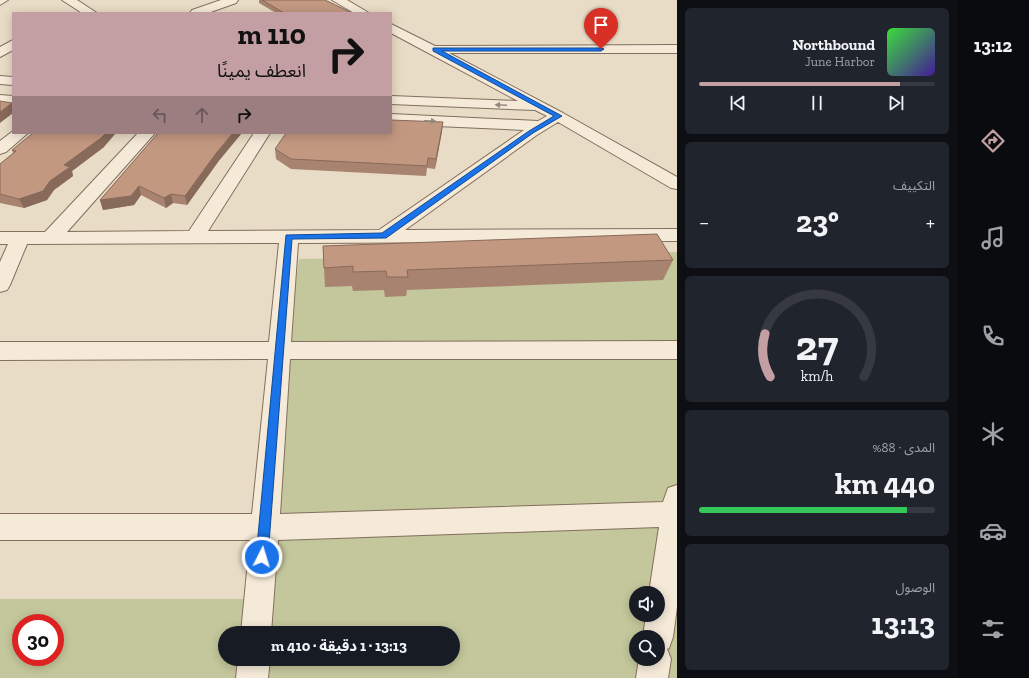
<!DOCTYPE html>
<html lang="ar">
<head>
<meta charset="utf-8">
<style>
	:root { --surface:#171b24; --page:#20242c; --text:#f1f3f6; --muted:#9ea1a6; --line:#363941; --accent:#c39ea2 }
	body { margin:0; font-family:"Zilla Slab","Noto Sans Arabic",serif; background:var(--page); color:var(--text); direction:rtl; height:100vh; display:flex; flex-direction:column; font-size:15px; white-space:nowrap }
	* { box-sizing:border-box; margin:0 }
	p { font-size:13px; color:var(--muted) }
	.icon { flex:none; width:22px; height:22px; fill:none; stroke:currentColor; stroke-width:2; stroke-linecap:round; stroke-linejoin:round }
	.map { position:relative; flex:1; overflow:hidden; direction:ltr }
	.side { display:flex; flex-direction:column; gap:8px; padding:8px; background:#0d0f14; width:280px }
	.side>* { flex:none }
	.top-card { position:absolute; left:12px; top:12px; width:380px; height:122px; border-radius:0px; box-shadow:0 2px 10px #0003; direction:rtl; background:#c39ea2; color:#111; overflow:hidden }
	.controls { position:absolute; left:629px; top:586px; display:grid; gap:8px }
	.controls a { display:grid; place-items:center; width:36px; height:36px; border-radius:50%; background:var(--surface); box-shadow:0 2px 10px #0003; font-size:20px }
	.speed { position:absolute; left:12px; top:614px; display:flex; gap:8px; font-size:20px; font-weight:700; text-align:center }
	.speed>* { display:grid; place-content:center; width:52px; height:52px; border-radius:50%; background:var(--surface); box-shadow:0 2px 10px #0003; line-height:1 }
	.speed .limit { border:6px solid #d22; background:#fff; color:#111 }
	.pin { position:absolute; display:grid; place-items:center; width:34px; height:34px; color:#fff; margin:-41px -17px; border-radius:50% 50% 50% 0; rotate:-45deg; box-shadow:0 0 4px #0007 }
	.pin .icon { rotate:45deg }
	.me { position:absolute; width:44px; margin:-22px; rotate:5deg; stroke-linejoin:round; filter:drop-shadow(0 0 3px #0008) }
	.turn { display:flex; align-items:center; gap:14px; height:84px; padding:0 20px; font-size:18px }
	.turn .icon { width:52px; height:52px; stroke-width:2.5 }
	.turn b { display:block; font-size:28px; line-height:34px }
	.lanes { display:flex; align-items:center; height:38px; padding:0 20px; background:#0003; justify-content:center; gap:20px; direction:ltr }
	.lanes .off { opacity:.35 }
	.big { font-size:30px; font-weight:700; line-height:1.1 }
	.side .widget { flex:1; display:flex; flex-direction:column; justify-content:center; gap:6px; min-width:0; padding:0 14px; border-radius:6px; background:var(--page) }
	.side .dial { align-items:center; gap:0 }
	.dial svg { height:104px; overflow:visible; fill:none; stroke:var(--line); stroke-width:7; stroke-linecap:round; text-anchor:middle }
	.dial text { fill:var(--text); stroke:none }
	.song { display:flex; align-items:center; gap:12px }
	.cover { width:48px; height:48px; border-radius:6px; background:linear-gradient(135deg,hsl(120 70% 55%),hsl(260 70% 35%)) }
	.played { height:4px; border-radius:2px; background:linear-gradient(90deg,var(--accent) 85%,var(--line) 85%) }
	.keys { display:flex; justify-content:space-around; direction:ltr }
	.heat { display:flex; justify-content:space-between; align-items:center; font-size:22px; direction:ltr }
	.charge { height:6px; border-radius:3px; background:linear-gradient(90deg,#34c759 88%,var(--line) 0) }
	.trip { position:absolute; left:218px; top:626px; width:242px; height:40px; border-radius:20px; background:var(--surface); box-shadow:0 2px 10px #0003; font-weight:700; line-height:40px; text-align:center; direction:rtl }
	main { display:flex; flex:1; min-height:0 }
	.tab-bar { display:flex; flex-direction:column; width:72px; justify-content:space-around; align-items:center; background:#090b0e; color:var(--muted) }
	.tab-bar .icon { width:28px; height:28px }
	.tab-bar .active { color:var(--accent) }
	.tab-bar b { font-size:18px; color:var(--text) }
	.map>svg:first-child { display:block }
	.green { fill:#c4c69b; fill-rule:evenodd }
	.lines { fill:none; stroke-linecap:round; stroke-linejoin:round }
	.minor-casing { stroke:#826f5e; stroke-width:2 }
	.minor { fill:#f5ead8; fill-rule:evenodd }
	.wall { fill:#a8836f }
	.shaded-wall { fill:#886a5a }
	.building { fill:#c39881; stroke:#886a5a }
	.oneway { fill:#94897c }
	.route { fill:#1a73e8; stroke:#114b97 }
</style>
</head>
<body>
<main>
<nav class="tab-bar">
<b>13:12</b>
<svg class="icon active" aria-label="directions" viewBox="0 0 24 24"><path d="M12 3l9 9-9 9-9-9zM9 14v-3h6M13 9l2 2-2 2"/></svg>
<svg class="icon" aria-label="music" viewBox="0 0 24 24"><path d="M9 18V5l10-2v13"/><circle cx="6" cy="18" r="3"/><circle cx="16" cy="16" r="3"/></svg>
<svg class="icon" aria-label="phone" viewBox="0 0 24 24"><path d="M5 4h4l2 5-3 2q2 4 5 5l2-3 5 2v4C11 20 4 13 5 4z"/></svg>
<svg class="icon" aria-label="climate" viewBox="0 0 24 24"><path d="M12 3v18M4 7l16 10M4 17L20 7"/></svg>
<svg class="icon" aria-label="car" viewBox="0 0 24 24"><path d="M5 17H2v-5l4-1 3-4h7l3 4 3 1v5h-3M9 17h6M6 11h13"/><circle cx="7" cy="17" r="2"/><circle cx="17" cy="17" r="2"/></svg>
<svg class="icon" aria-label="filters" viewBox="0 0 24 24"><path d="M4 7h16M4 17h16"/><circle cx="9" cy="7" r="2"/><circle cx="15" cy="17" r="2"/></svg>
</nav>
<section class="side">
<div class="widget">
<div class="song"><i class="cover"></i><div><b>Northbound</b><p>June Harbor</p></div></div>
<div class="played"></div>
<div class="keys"><svg class="icon" aria-label="previous" viewBox="0 0 24 24"><path d="M18 5L8 12l10 7zM5 5v14"/></svg><svg class="icon" aria-label="pause" viewBox="0 0 24 24"><path d="M8 5v14M16 5v14"/></svg><svg class="icon" aria-label="next" viewBox="0 0 24 24"><path d="M6 5l10 7-10 7zM19 5v14"/></svg></div>
</div>
<div class="widget"><p>التكييف</p>
<div class="heat"><a>−</a><b class="big">23°</b><a>+</a></div>
</div>
<div class="widget dial"><svg viewBox="0 0 100 80">
<path d="M14 69A42 42 0 1 1 86 69"/>
<path d="M14 69A42 42 0 0 1 10 36" stroke="#c39ea2"/>
<text x="50" y="56" font-size="32" font-weight="700">27</text>
<text x="50" y="72" font-size="11">km/h</text>
</svg></div>
<div class="widget"><p>المدى · 88%</p><b class="big">440 km</b><div class="charge"></div></div>
<div class="widget"><p>الوصول</p><b class="big">13:13</b></div>
</section>
<div class="map">
<svg width="677" height="678" viewBox="0 0 677 678">
	<rect width="100%" height="100%" fill="#e9dcc6"/>
	<path class="green" d="M677 252V678H0V599H251L299 259ZM636 593H658V615H636ZM21 623H55V657H21ZM225 633H453V659H225ZM636 637H658V659H636Z"/>
	<g class="lines">
		<defs>
			<path id="minor" d="M0 0H8L0 5Z
				M62 0H77L97 13H82Z
				M221 0H238L236 3 208 13H190L192 10Z
				M332 0H347L369 13H354Z
				M391 24 435 46 677 45V53H449L563 113 677 177V189L671 188 558 122 537 135 405 230 677 229V241L298 243 291 342 677 341V359H290L280 514 663 502 668 488 677 485V607L673 637 669 648 667 649 671 659 668 678H636L639 659H658V637H643L646 615H658V593H649L659 527 278 540 271 633H241L250 540H0V514H252L268 359 0 360V342H269L279 243 27 244 10 285 7 290 0 292V262L8 244H0V232H45L138 133H155L67 232 189 231 254 133H270L208 231 379 230 524 130 391 124V114L538 121 547 116 535 110 391 104V96L518 101 391 33Z
				M13 40V50L0 57V47Z
				M0 76 13 77V85L0 84Z
				M0 95 13 96V104L0 103Z
				M13 131V133H28L6 152 0 154V141Z
				M238 659H270L268 678H236Z"/>
		</defs>
		<use href="#minor" class="minor-casing"/>
		<use href="#minor" class="minor"/>
	</g>
	<path class="wall" d="M259 0H325L352 13H276L259 3Z
		M443 122 435 169 427 168 426 176 291 169 276 159 275 149Z
		M158 133 218 162 187 205 173 203 166 208 141 195 134 205 103 210 100 200Z
		M104 147 72 171 73 176 54 190 47 200 24 208 0 203V164L13 153 12 150Z
		M323 246 673 260 663 280 407 290 406 296 385 297 384 290 353 291 352 286 325 287Z"/>
	<path class="shaded-wall" d="M12 103 13 106V113L0 123V112Z
		M443 122 442 132 435 169 436 159Z
		M106 133H116L104 147 72 171 73 176 54 190 47 200 24 208 19 199 50 181 64 165Z
		M233 133H242L218 162 187 205 185 196 217 152Z
		M139 186 141 195 134 205 103 210 100 200Z
		M171 194 173 203 166 208 164 198Z"/>
	<path class="building" d="M262 0H325L352 13H284Z
		M0 101 12 103 0 112Z
		M391 120 443 122 436 159 428 158 427 166 291 159 275 149 286 133H391Z
		M33 133H106L101 138 64 165 70 167 50 181 43 191 19 199 0 194V164L16 151 12 150Z
		M158 133H233L217 152 185 196 171 194 164 198 139 186 131 196 100 200Z
		M657 234 673 260 407 270 408 277H387L386 271 353 272V266L324 268 323 246Z"/>
	<defs><path id="oneway-solid" d="M-6-.8H1V-3.2L6.5 0L1 3.2V.8H-6Z"/></defs>
	<g class="oneway">
		<use href="#oneway-solid" transform="translate(501 105) rotate(-177)"/>
		<use href="#oneway-solid" transform="translate(430 121) rotate(3)"/>
	</g>
	<path class="route" d="M433 48H601L604 49 601 51H442L562 116 533 133 386 238 292 239 268 557 266 561 262 563 258 561 256 557 286 235 382 233 529 131 554 116 433 51Z"/>
</svg>
<div class="controls">
<a><svg class="icon" aria-label="sound" viewBox="0 0 24 24"><path d="M4 9h4l5-4v14l-5-4H4zM17 9q2 3 0 6"/></svg></a>
<a><svg class="icon" aria-label="search" viewBox="0 0 24 24"><circle cx="10" cy="10" r="6"/><path d="M15 15l6 6"/></svg></a>
</div>
<div class="speed"><div class="limit">30</div></div>
<div class="pin" style="left:601px;top:49px;background:#d93025"><svg class="icon" aria-label="arrive" viewBox="0 0 24 24"><path d="M6 21V4h12l-3 4 3 4H6"/></svg></div>
<svg class="me" style="left:262px;top:557px" viewBox="-20 -20 40 40"><circle r="17" fill="#1a73e8" stroke="#fff" stroke-width="3"/><path d="M0-11L8 9 0 5-8 9z" fill="#fff"/></svg>
<div class="trip">13:13 · 1 دقيقة · 410 m</div>
<div class="top-card">
<div class="turn"><svg class="icon" aria-label="right" viewBox="0 0 24 24"><path d="M7 20v-9h11M14 6l5 5-5 5"/></svg><div><b>110 m</b>انعطف يمينًا</div></div>
<div class="lanes"><svg class="icon off" aria-label="left" viewBox="0 0 24 24"><path d="M17 20v-9H6M10 6l-5 5 5 5"/></svg><svg class="icon off" aria-label="ahead" viewBox="0 0 24 24"><path d="M12 20V5M6 11l6-6 6 6"/></svg><svg class="icon" aria-label="right" viewBox="0 0 24 24"><path d="M7 20v-9h11M14 6l5 5-5 5"/></svg></div>
</div>
</div>
</main>
</body>
</html>
